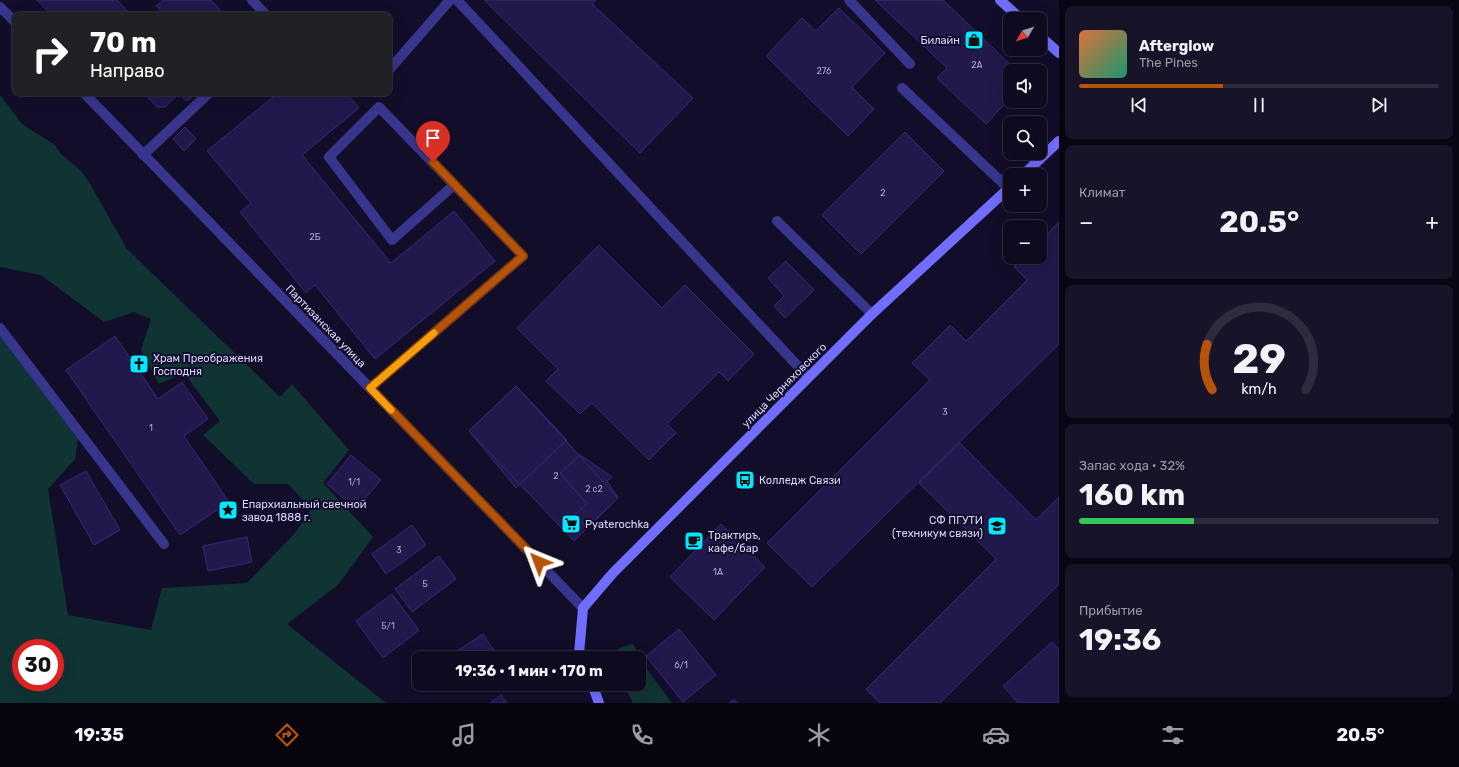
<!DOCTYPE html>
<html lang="ru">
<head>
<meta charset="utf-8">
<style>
	:root { --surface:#0e0a20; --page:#171329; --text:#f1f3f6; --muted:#9b9aa5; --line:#2e2b3e; --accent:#b45309 }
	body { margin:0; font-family:Rubik,sans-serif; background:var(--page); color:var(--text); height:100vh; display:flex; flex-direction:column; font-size:15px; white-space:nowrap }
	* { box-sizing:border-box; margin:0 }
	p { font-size:13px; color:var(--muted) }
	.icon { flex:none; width:22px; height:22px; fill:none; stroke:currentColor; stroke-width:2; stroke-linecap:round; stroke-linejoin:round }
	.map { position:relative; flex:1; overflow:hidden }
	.panel { display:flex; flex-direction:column; gap:6px; padding:6px; background:#080612; width:400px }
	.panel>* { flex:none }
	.top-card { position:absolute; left:12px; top:12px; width:380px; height:84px; border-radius:8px; box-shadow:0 4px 16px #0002,0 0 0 1px var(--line); background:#202124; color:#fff; overflow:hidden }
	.needle { width:26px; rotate:231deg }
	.fabs { position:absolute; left:1003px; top:12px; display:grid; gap:8px }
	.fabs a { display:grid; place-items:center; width:44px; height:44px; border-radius:8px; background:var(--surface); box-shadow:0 4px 16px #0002,0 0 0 1px var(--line); font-size:20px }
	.speed { position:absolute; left:12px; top:639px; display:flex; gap:8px; font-size:20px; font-weight:700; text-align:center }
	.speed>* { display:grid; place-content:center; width:52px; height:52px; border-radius:50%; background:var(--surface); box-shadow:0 4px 16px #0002,0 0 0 1px var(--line); line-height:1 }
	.speed .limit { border:6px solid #d22; background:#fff; color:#111 }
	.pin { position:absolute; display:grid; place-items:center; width:34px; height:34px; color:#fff; margin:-41px -17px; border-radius:50% 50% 50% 0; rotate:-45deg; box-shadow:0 0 4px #0007 }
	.pin .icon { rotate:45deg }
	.me { position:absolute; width:44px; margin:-22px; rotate:316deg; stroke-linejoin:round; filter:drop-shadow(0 0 3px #0008) }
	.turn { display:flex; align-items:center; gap:14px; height:84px; padding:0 12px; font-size:18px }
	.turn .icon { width:52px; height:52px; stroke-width:2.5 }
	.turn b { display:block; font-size:28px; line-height:34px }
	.big { font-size:30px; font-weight:700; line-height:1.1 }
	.panel .card { flex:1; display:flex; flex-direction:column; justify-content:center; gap:6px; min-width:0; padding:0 14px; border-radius:8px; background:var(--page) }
	.panel .dial { align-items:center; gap:0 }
	.dial svg { height:104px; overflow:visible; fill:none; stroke:var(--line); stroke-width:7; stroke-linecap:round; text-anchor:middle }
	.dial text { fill:var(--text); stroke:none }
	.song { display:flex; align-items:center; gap:12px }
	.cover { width:48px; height:48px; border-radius:6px; background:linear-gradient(135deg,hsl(20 70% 55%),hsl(160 70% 35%)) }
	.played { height:4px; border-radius:2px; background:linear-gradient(90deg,var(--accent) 40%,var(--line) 40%) }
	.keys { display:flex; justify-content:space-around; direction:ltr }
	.heat { display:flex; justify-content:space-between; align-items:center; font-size:22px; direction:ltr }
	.charge { height:6px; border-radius:3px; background:linear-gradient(90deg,#34c759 32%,var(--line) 0) }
	.trip { position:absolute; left:412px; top:651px; width:234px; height:40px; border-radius:8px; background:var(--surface); box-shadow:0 4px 16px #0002,0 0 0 1px var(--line); font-weight:700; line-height:40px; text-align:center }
	.dock { display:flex; height:64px; justify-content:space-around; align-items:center; background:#06040d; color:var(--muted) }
	.dock .icon { width:28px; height:28px }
	.dock .current { color:var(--accent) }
	.dock b { font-size:18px; color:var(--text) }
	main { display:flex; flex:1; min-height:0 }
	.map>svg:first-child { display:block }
	.green { fill:#103433; fill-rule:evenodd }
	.building { fill:#22184c; stroke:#38287a }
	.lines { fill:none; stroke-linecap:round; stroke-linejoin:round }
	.lane { stroke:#38358c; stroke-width:10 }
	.street { stroke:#38358c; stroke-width:10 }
	.secondary { stroke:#706dff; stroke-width:10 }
	.route-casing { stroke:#753606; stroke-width:10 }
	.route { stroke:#b45309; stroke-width:7 }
	.slow { stroke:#f59e0b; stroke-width:7 }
	.labels { text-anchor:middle; stroke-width:4; stroke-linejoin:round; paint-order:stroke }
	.number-label { font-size:9px; fill:#ada6d2 }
	.poi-label { font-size:11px; fill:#dbd6ff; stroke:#120e2a; text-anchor:start }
	.street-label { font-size:11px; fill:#dbd6ff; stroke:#120e2a }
</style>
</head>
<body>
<main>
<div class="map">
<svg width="1059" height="703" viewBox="0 0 1059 703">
	<rect width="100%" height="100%" fill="#120e2a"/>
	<path class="green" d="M0 95 22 124 55 145 60 153 80 170 89 182 127 249 280 397 292 384 349 450 323 483 373 537 338 585 287 624 386 703H0V336L78 439 75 459 48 489 68 615 151 630 162 588 247 583 295 533 311 509 288 484H254L203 435 220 421 184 373 159 384 141 350 151 319 134 312 104 322 41 275 0 267ZM21 648H55V682H21Z
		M633 644 643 664 672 703H633L623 684H639V658H615L619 648Z"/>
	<path class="building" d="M37 0H117L131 15H51Z
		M163 0H211L225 15H164L156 6Z
		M484 0H596L592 4 693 98 640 153Z
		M875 0H943L1017 71H1010V98L986 124 937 78 947 68Z
		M839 8 885 53 852 87 874 109 848 136 766 56 802 18 816 31Z
		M144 93H196L187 101 179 94 165 107H157Z
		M278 93H346L359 108 302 155 391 263 454 211 495 261 375 359 315 285 306 293 240 212 251 203 207 151Z
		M185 127 196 139 184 151 173 139Z
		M905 132 944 171 861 254 822 215Z
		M1059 222V344L812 587 767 543 930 380 912 363 950 325 966 341 1027 280 1014 267 1024 257H1040V241Z
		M599 245 662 308 685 285 754 354 728 381 719 372 667 424 676 433 649 460 592 403 580 414 546 381 558 369 517 328Z
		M786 261 814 290 785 318 774 306 784 296 768 278Z
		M115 336 158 399 182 382 208 419 184 436 229 502 180 535 66 370Z
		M516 386 567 440 516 488 469 431Z
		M516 386 618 498 574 541 469 431Z
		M960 443 1036 520 1059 497V584L940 703H880L866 689 996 559 919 483Z
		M351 455 381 480 356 509 327 484Z
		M580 455 612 477 607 481 618 498 587 528 575 514 587 504 560 473Z
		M86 471 120 530 94 545 60 485Z
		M721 524 765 567 714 620 670 577Z
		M412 525 426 545 386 574 372 554Z
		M247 537 252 562 208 571 203 546Z
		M439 556 456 579 412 612 395 589Z
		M392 594 419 630 383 658 356 621Z
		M679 629 716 675 683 702 646 656Z
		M483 634 499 658H461L457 651Z
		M1052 642 1059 650V703H1018L1003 686Z
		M479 684H489L482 689Z
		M501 695 507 703H490Z
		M734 699 737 703H729Z"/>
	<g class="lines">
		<path class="lane" d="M252 0 266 15
			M457 0 808 377
			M849 0 910 64
			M389 70 450 0
			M902 88 1008 188
			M143 155 209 93
			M777 221 872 314
			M0 328 164 544
			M370 388 523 256 379 107 329 157 392 240 454 185"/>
		<path class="street" d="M0 7 15 22
			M84 93 583 608"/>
		<path class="secondary" d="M1000 0 1021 19
			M1040 36 1059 53
			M1023 175 1059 141
			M581 658 579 654 583 608 613 573 872 314 1010 187
			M592 684 599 703"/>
	</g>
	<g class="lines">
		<defs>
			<path id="route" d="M433 162 523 256 370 388 539 562"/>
		</defs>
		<use href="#route" class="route-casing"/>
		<use href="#route" class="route"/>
		<path class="slow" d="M391 410 370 388 434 333"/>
	</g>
	<defs>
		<symbol id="shop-square" viewBox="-11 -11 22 22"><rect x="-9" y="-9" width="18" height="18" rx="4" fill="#02e8ff" stroke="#120e2a"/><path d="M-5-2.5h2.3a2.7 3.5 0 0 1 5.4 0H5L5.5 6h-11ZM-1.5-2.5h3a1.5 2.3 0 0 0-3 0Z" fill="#111"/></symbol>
		<symbol id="church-square" viewBox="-11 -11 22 22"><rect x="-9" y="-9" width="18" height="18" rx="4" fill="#02e8ff" stroke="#120e2a"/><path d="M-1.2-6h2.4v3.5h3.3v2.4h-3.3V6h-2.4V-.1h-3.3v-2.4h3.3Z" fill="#111"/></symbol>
		<symbol id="bus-square" viewBox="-11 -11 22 22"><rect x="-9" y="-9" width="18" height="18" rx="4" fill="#02e8ff" stroke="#120e2a"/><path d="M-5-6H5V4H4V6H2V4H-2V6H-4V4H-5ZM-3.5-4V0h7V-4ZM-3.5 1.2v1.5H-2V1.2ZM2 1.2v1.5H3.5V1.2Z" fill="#111"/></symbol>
		<symbol id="sight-square" viewBox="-11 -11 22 22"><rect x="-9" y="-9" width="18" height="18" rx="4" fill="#02e8ff" stroke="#120e2a"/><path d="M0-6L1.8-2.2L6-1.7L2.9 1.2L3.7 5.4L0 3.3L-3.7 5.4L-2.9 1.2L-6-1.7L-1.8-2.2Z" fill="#111"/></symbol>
		<symbol id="supermarket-square" viewBox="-11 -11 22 22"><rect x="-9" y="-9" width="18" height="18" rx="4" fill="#02e8ff" stroke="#120e2a"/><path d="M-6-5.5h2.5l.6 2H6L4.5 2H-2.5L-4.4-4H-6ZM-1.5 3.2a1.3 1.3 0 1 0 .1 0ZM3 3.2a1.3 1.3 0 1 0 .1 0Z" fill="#111"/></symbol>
		<symbol id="university-square" viewBox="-11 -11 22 22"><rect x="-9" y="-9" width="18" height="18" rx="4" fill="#02e8ff" stroke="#120e2a"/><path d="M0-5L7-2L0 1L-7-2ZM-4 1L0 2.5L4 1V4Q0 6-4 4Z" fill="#111"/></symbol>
		<symbol id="cafe-square" viewBox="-11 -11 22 22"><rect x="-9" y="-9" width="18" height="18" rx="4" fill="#02e8ff" stroke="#120e2a"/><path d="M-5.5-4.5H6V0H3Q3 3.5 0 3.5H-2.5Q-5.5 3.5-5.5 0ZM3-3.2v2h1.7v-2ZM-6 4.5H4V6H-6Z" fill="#111"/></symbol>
	</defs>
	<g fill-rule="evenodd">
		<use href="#shop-square" x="963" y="29" width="22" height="22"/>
		<use href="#church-square" x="128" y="353" width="22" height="22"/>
		<use href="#bus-square" x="734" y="469" width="22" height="22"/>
		<use href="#sight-square" x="217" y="499" width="22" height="22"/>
		<use href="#supermarket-square" x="560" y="513" width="22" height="22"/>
		<use href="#university-square" x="986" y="515" width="22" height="22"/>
		<use href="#cafe-square" x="683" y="530" width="22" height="22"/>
	</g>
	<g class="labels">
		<g class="number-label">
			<text x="977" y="68">2А</text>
			<text x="824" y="74">276</text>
			<text x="883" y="196">2</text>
			<text x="315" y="240">2Б</text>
			<text x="945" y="415">3</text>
			<text x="151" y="431">1</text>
			<text x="556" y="479">2</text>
			<text x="354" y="485">1/1</text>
			<text x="594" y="492">2 с2</text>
			<text x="399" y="553">3</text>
			<text x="718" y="575">1А</text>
			<text x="425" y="587">5</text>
			<text x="388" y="629">5/1</text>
			<text x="681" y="668">6/1</text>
		</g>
		<g class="poi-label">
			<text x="960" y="44" text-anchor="end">Билайн</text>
			<text x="153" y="362">Храм Преображения<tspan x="153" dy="13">Господня</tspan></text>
			<text x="759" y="484">Колледж Связи</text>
			<text x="242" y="508">Епархиальный свечной<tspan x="242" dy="13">завод 1888 г.</tspan></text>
			<text x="983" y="524" text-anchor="end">СФ ПГУТИ<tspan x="983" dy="13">(техникум связи)</tspan></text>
			<text x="585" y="528">Pyaterochka</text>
			<text x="708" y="539">Трактиръ,<tspan x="708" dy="13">кафе/бар</tspan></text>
		</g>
		<g class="street-label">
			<text transform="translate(326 326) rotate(46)" y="4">Партизанская улица</text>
			<text transform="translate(784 385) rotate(-45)" y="4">улица Черняховского</text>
		</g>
	</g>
</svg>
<div class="fabs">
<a><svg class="needle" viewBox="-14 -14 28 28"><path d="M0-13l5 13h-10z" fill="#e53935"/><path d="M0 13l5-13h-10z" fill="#9b9aa5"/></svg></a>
<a><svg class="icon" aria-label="sound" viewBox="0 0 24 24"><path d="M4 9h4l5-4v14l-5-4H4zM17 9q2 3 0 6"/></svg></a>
<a><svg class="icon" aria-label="search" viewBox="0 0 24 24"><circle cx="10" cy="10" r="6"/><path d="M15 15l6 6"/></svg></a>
<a>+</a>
<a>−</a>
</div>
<div class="speed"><div class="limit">30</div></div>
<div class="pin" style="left:433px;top:162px;background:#d93025"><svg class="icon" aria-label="arrive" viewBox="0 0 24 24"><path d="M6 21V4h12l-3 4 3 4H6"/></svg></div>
<svg class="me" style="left:539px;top:562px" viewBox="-20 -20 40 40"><path d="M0-17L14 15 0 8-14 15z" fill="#b45309" stroke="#fff" stroke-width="4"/></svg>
<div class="trip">19:36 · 1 мин · 170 m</div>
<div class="top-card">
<div class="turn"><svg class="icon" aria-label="right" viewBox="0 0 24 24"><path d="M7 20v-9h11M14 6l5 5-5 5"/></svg><div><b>70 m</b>Направо</div></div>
</div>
</div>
<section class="panel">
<div class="card">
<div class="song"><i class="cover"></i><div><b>Afterglow</b><p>The Pines</p></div></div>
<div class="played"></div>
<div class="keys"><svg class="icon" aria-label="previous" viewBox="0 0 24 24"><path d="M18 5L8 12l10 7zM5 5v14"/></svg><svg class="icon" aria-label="pause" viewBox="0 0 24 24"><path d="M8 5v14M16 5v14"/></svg><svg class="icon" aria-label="next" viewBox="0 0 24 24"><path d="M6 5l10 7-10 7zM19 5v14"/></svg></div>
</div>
<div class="card"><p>Климат</p>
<div class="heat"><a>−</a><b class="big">20.5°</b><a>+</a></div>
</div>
<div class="card dial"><svg viewBox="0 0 100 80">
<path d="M14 69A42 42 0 1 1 86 69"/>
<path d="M14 69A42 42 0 0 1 10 34" stroke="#b45309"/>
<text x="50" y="56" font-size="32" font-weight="700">29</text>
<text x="50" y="72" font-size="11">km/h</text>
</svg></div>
<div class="card"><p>Запас хода · 32%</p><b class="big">160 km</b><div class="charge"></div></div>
<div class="card"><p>Прибытие</p><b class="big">19:36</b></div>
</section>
</main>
<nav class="dock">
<b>19:35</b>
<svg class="icon current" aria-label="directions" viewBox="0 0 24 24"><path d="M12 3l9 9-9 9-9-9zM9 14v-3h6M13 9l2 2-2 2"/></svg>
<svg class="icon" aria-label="music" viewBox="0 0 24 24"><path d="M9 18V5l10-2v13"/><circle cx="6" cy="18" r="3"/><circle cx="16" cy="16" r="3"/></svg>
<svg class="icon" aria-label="phone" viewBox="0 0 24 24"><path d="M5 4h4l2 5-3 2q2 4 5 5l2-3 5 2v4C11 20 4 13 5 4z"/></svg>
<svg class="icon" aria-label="climate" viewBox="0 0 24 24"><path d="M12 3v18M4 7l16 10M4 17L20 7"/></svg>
<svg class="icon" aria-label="car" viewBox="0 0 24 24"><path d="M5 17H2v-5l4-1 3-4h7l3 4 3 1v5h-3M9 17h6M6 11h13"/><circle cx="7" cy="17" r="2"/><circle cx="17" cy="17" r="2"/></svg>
<svg class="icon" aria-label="filters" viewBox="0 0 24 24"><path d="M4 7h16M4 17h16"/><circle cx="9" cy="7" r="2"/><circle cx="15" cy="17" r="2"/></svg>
<b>20.5°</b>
</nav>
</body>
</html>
